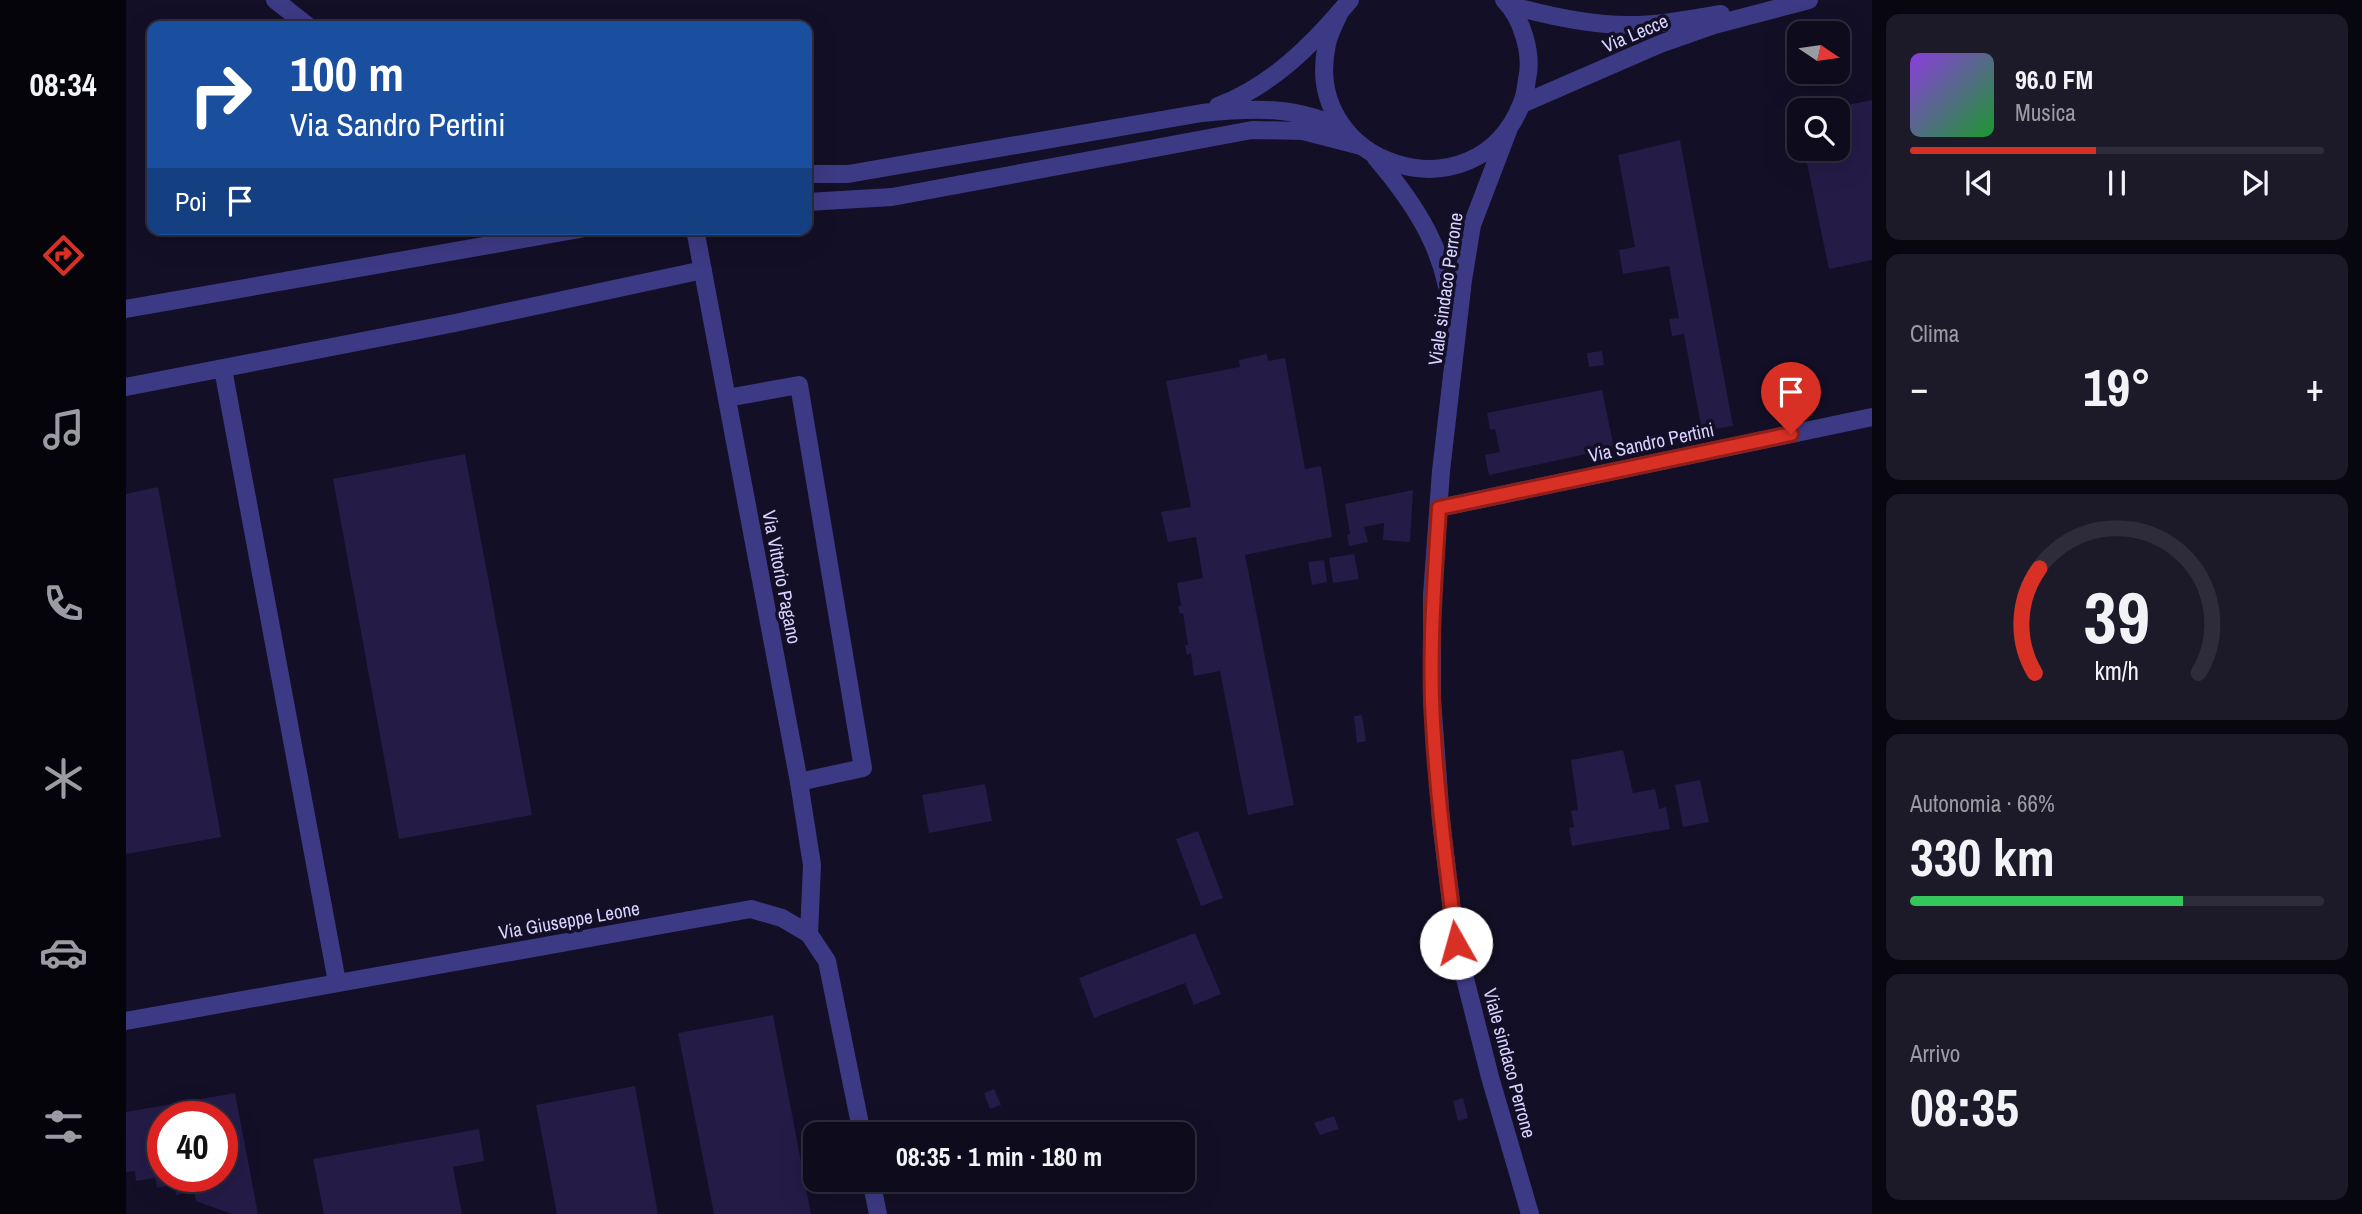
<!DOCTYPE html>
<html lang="it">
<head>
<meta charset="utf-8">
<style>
	:root { --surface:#0e0b1c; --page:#1c1929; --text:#f1f3f6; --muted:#9b9ba3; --line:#2e2b3b; --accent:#d93025 }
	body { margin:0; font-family:"Archivo Narrow",sans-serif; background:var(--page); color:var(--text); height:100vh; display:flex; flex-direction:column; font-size:26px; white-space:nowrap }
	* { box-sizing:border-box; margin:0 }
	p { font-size:23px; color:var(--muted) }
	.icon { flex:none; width:38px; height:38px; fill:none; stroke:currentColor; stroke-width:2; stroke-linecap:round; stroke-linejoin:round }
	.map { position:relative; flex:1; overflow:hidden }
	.details { display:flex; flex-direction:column; gap:14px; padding:14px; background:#08060f; width:490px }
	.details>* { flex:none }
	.hud { position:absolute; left:21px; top:21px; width:665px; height:214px; border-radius:14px; box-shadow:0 7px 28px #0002,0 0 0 2px var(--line); background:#1a4fa0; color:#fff; overflow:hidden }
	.needle { width:46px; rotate:103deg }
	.buttons { position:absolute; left:1661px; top:21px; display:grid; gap:14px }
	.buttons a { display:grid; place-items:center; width:63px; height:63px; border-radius:14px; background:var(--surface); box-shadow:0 7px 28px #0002,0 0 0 2px var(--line); font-size:35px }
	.speed { position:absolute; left:21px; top:1101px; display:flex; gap:14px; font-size:35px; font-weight:700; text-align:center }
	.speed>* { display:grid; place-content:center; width:91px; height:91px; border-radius:50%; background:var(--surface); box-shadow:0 7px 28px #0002,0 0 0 2px var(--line); line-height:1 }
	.speed .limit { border:10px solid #d22; background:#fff; color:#111 }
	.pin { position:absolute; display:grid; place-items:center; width:60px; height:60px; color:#fff; margin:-72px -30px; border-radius:50% 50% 50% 0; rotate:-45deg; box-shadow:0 0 7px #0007 }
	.pin .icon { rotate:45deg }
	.me { position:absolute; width:77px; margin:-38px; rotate:353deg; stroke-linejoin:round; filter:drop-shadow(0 0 5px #0008) }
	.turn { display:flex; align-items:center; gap:24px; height:147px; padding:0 28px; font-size:32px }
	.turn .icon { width:91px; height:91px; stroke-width:2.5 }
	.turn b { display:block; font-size:49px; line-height:60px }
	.then { display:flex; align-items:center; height:66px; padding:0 28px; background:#0003; gap:14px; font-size:26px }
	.big { font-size:52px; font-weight:700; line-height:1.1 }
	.details .tile { flex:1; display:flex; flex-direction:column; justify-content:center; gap:10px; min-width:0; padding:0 24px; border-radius:14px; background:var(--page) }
	.details .dial { align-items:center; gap:0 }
	.dial svg { height:182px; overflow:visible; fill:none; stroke:var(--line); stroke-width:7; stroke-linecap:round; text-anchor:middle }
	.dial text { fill:var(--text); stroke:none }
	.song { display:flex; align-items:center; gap:21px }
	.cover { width:84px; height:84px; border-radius:10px; background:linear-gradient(135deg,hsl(270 70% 55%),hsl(130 70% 35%)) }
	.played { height:7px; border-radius:4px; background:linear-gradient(90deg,var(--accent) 45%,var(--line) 45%) }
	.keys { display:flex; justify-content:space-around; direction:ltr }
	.heat { display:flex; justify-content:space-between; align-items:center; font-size:38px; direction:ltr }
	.charge { height:10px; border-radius:5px; background:linear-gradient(90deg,#34c759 66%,var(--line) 0) }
	.trip { position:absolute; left:677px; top:1122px; width:392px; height:70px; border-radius:14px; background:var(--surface); box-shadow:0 7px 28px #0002,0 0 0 2px var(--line); font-weight:700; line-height:70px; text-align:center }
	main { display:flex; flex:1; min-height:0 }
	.tabs { display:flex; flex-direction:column; width:126px; justify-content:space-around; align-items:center; background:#06040b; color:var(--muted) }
	.tabs .icon { width:49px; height:49px }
	.tabs .active { color:var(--accent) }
	.tabs b { font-size:32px; color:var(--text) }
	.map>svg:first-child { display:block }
	.building { fill:#241b47; fill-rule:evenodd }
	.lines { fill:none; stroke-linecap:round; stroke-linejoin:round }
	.service { stroke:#3d3a85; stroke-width:18 }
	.minor { stroke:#3d3a85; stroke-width:18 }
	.tertiary { stroke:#3d3a85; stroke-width:18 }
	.route-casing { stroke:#8d1f18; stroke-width:18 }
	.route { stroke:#d93025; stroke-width:12 }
	.labels { text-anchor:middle; stroke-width:7; stroke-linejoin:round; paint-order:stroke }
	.street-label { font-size:19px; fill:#d9d4ff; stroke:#130f26 }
</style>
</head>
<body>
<main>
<nav class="tabs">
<b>08:34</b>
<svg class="icon active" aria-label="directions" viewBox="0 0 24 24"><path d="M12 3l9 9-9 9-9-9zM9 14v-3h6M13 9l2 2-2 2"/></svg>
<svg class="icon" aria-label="music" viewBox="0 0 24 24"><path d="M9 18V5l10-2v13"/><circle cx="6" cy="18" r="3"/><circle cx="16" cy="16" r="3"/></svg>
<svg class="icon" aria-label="phone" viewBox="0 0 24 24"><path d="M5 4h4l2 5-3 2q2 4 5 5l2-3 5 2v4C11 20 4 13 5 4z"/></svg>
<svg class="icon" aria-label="climate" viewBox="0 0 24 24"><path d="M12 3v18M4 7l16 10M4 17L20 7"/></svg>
<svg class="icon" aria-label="car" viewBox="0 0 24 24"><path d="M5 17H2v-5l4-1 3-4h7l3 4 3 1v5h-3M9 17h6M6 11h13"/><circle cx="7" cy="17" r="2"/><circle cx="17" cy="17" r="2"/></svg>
<svg class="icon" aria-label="filters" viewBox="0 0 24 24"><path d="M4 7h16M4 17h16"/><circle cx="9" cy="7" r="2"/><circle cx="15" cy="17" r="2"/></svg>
</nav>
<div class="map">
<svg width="1746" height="1214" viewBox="0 0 1746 1214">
	<rect width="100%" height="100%" fill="#130f26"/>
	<path class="building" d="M1746 100V260L1703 269 1678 149H1712V110L1701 109Z
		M1554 140 1607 426 1576 431 1558 334 1546 336 1543 319 1553 318 1543 266 1497 274 1493 250 1509 247 1492 155Z
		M1476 351 1478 365 1463 367 1461 353Z
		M1141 354 1142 361 1159 358 1179 469 1195 466 1206 537 1119 555 1168 805 1122 815 1094 671 1068 676 1065 653 1061 655 1059 645H1062L1057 613 1054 614 1052 607 1055 605 1051 583 1077 578 1070 537 1042 542 1035 512 1065 507 1040 381 1114 367 1113 360Z
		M1476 390 1488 448 1363 475 1359 455 1374 452 1369 429 1364 430 1361 413Z
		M339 454 406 815 273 839 207 479Z
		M32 487 95 837 0 854V494Z
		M1287 490 1284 542 1257 540 1258 523 1238 527 1242 542 1223 546 1221 535 1224 534 1219 504Z
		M1228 554 1233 579 1207 583 1203 558Z
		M1198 560 1201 582 1186 585 1182 562Z
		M1236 715 1240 741 1231 743 1228 716Z
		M1497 750 1507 793 1529 789 1533 809 1540 807 1544 829 1446 846 1443 828 1448 827 1445 811 1452 810 1445 760Z
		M1574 780 1583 822 1557 827 1549 785Z
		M859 784 866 821 803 833 796 795Z
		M1072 831 1097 898 1075 906 1050 839Z
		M1069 933 1095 994 1068 1005 1059 983 968 1018 953 978Z
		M647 1015 685 1214H588L552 1033Z
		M509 1086 532 1214H431L410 1105Z
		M868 1089 875 1105 864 1109 858 1093Z
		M109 1093 132 1214H106L70 1201 68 1191 50 1195 48 1184 31 1188 29 1178 10 1181 9 1171 0 1172V1112ZM37 1116H96V1176H37Z
		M1337 1098 1342 1118 1332 1121 1327 1101Z
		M1208 1116 1213 1129 1194 1135 1188 1123Z
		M353 1129 358 1161 327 1167 336 1214H198L187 1159Z"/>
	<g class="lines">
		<path class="service" d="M601 398 673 385 737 768 673 782"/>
		<path class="minor" d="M569 229 673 782 686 865 683 934
			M97 369 211 982
			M0 387 329 323 577 270
			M1313 508 1746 417
			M0 1021 625 909 656 918 683 934 701 961 736 1134
			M745 1180 752 1214"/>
		<path class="tertiary" d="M149 0 182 26
			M1383 5C1422 16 1462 25 1502 25 1534 25 1564 19 1595 14
			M1213 14C1209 23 1203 34 1201 44 1174 167 1349 220 1395 105 1399 97 1400 88 1401 79 1407 54 1396 18 1378 0
			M1396 104 1534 44 1588 25 1683 0
			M1092 106C1146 86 1188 43 1224 0
			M1383 128 1346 225 1337 280 1315 471 1306 595V699L1315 821 1330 943 1364 1077 1404 1214
			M1250 158C1291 206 1323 256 1325 320
			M681 174H722L1076 113C1127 108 1175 105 1221 132
			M681 202 766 197 1126 130 1177 131 1235 146
			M0 309 454 229"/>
	</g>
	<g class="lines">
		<defs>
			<path id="route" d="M1330 943C1320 862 1309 781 1306 700 1304 635 1309 572 1313 508L1665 434"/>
		</defs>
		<use href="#route" class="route-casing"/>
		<use href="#route" class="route"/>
	</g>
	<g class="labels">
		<g class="street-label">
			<text transform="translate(1509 33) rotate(-23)" y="7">Via Lecce</text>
			<text transform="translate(1319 289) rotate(-82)" y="7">Viale sindaco Perrone</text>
			<text transform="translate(1525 442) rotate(-12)" y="7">Via Sandro Pertini</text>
			<text transform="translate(656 577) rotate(79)" y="7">Via Vittorio Pagano</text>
			<text transform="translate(443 920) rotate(-10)" y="7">Via Giuseppe Leone</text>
			<text transform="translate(1384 1063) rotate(75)" y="7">Viale sindaco Perrone</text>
		</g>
	</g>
</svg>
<div class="buttons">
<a><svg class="needle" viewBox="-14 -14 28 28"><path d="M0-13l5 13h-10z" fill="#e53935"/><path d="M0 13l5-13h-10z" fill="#9b9ba3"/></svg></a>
<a><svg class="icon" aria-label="search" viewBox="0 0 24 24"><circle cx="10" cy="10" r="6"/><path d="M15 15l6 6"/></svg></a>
</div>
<div class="speed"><div class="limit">40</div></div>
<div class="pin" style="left:1665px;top:434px;background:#d93025"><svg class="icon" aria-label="arrive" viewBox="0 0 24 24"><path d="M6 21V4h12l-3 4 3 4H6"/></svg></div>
<svg class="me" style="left:1330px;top:943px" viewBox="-20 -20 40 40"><circle r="19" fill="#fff"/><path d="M0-13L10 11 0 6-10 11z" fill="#d93025"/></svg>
<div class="trip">08:35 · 1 min · 180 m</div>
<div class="hud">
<div class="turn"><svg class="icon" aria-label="right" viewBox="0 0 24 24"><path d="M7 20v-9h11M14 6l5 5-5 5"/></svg><div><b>100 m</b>Via Sandro Pertini</div></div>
<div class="then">Poi<svg class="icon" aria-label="arrive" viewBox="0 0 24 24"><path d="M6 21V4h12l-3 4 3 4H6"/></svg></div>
</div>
</div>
<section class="details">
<div class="tile">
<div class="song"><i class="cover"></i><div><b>96.0 FM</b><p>Musica</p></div></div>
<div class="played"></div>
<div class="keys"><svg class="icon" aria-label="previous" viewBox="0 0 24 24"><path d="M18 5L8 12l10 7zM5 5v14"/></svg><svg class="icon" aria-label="pause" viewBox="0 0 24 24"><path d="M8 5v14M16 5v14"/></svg><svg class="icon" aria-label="next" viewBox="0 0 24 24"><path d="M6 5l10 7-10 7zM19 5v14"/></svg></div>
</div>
<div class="tile"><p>Clima</p>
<div class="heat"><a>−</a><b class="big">19°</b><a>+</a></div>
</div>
<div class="tile dial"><svg viewBox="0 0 100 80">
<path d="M14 69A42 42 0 1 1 86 69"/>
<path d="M14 69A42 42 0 0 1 16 23" stroke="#d93025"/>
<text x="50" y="56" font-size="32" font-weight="700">39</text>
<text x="50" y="72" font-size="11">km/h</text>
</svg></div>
<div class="tile"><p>Autonomia · 66%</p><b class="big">330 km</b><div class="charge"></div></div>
<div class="tile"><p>Arrivo</p><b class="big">08:35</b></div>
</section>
</main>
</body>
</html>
